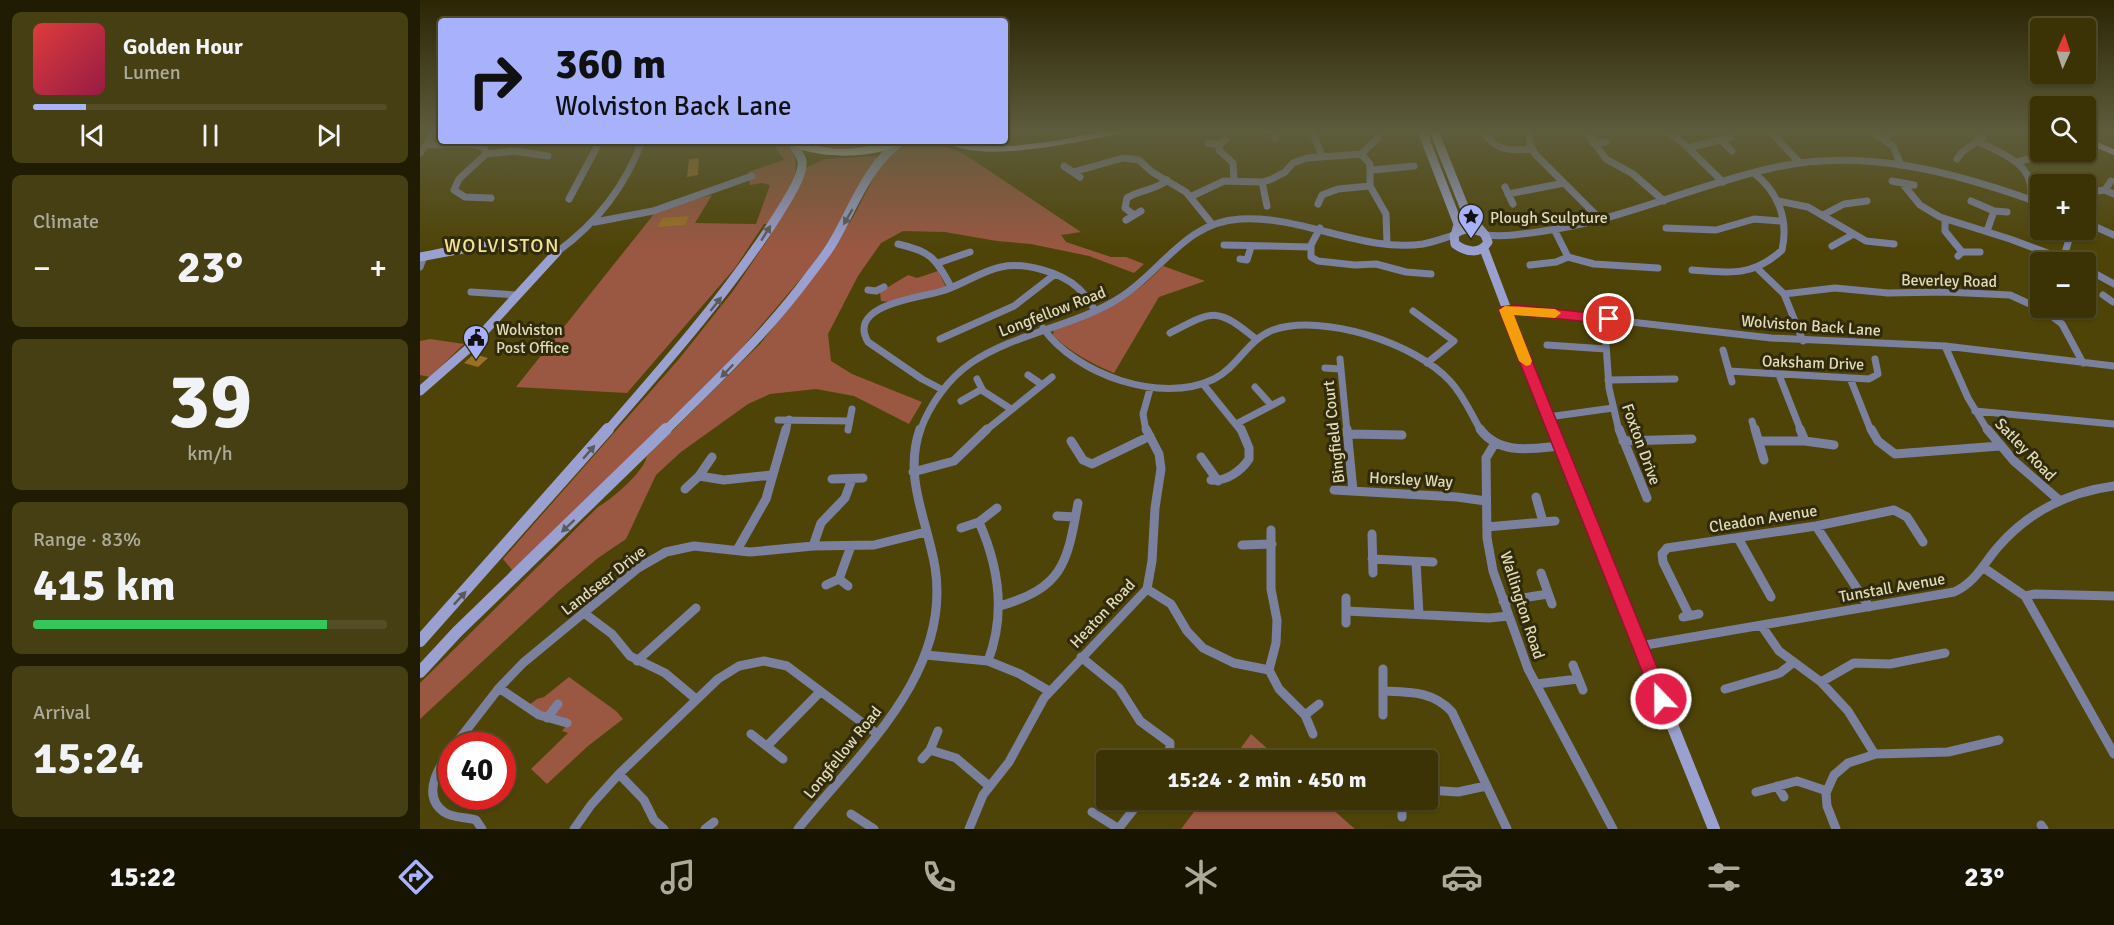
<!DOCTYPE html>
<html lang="en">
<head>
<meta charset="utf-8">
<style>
	:root { --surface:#3b3305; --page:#463f13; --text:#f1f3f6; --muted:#acaa9a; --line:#544e27; --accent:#a7b1fc }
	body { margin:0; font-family:Signika,sans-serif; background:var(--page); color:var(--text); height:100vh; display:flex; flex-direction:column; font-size:22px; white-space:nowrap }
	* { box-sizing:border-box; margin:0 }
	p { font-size:20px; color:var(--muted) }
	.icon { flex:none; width:33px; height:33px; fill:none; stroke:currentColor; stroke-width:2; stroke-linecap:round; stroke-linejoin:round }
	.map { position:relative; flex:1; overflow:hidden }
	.drawer { display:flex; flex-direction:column; gap:12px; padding:12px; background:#201c03; width:420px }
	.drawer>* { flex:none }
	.top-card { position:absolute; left:18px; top:18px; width:570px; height:126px; border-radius:6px; box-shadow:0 2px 4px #0004,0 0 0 2px var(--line); background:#a7b1fc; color:#111; overflow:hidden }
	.needle { width:39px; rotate:3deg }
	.controls { position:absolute; left:1610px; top:18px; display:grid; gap:12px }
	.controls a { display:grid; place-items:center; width:66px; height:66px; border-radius:6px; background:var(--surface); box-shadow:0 2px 4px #0004,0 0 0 2px var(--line); font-size:30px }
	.speed { position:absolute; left:18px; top:732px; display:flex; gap:12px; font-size:30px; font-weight:700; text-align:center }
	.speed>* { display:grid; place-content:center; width:78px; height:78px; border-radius:50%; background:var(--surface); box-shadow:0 2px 4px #0004,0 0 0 2px var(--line); line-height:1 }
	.speed .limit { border:9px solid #d22; background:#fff; color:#111 }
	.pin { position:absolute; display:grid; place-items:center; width:51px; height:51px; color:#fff; margin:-26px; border:3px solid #fff; border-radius:50%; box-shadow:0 2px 6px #0007 }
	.me { position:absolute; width:66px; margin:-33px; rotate:338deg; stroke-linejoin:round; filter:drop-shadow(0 0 4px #0008) }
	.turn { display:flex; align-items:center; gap:21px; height:126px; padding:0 18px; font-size:27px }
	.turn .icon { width:78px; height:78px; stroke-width:2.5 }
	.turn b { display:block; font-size:42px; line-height:51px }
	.big { font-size:45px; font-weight:800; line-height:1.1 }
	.drawer .widget { flex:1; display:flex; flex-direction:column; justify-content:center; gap:9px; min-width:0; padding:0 21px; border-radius:9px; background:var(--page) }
	.drawer .dial { align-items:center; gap:0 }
	.dial b { font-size:78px; line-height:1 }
	.song { display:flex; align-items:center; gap:18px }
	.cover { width:72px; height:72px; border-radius:9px; background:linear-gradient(135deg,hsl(0 70% 55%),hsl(340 70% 35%)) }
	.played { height:6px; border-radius:3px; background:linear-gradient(90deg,var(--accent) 15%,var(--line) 15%) }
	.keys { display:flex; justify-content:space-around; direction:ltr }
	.heat { display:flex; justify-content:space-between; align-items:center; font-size:33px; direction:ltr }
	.charge { height:9px; border-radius:4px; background:linear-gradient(90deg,#34c759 83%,var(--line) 0) }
	.trip { position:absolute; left:676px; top:750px; width:342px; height:60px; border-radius:6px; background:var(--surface); box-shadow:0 2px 4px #0004,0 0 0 2px var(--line); font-weight:800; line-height:60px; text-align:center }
	.tabs { display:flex; height:96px; justify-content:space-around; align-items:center; background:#181402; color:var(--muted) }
	.tabs .icon { width:42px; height:42px }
	.tabs .current { color:var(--accent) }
	.tabs b { font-size:27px; color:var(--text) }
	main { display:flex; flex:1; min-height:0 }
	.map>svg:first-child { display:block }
	.green { fill:#9a5742 }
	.building { fill:#9c7126 }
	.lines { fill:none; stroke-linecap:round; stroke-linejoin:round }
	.street-far1 { stroke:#7b809f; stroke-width:7 }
	.street { stroke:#7b809f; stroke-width:9 }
	.secondary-far1 { stroke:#9aa1d1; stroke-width:9 }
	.secondary { stroke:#9aa1d1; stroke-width:12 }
	.primary { fill:#b1baf8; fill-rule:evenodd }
	.highway { fill:#d0d4f3; fill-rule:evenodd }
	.oneway { fill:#5b5a5b }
	.route { fill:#e11d48; stroke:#92132f; stroke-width:1.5 }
	.slow { fill:#f59e0b }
	.labels { text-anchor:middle; stroke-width:6; stroke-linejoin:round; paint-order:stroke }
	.poi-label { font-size:16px; fill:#e1dab7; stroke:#312b0c; text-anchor:start }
	.street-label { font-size:16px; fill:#e1dab7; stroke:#312b0c }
	.quarter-label { font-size:20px; letter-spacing:1.5px; fill:#f2e399; stroke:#312b0c }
</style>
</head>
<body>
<main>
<section class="drawer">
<div class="widget">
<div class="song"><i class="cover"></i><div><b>Golden Hour</b><p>Lumen</p></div></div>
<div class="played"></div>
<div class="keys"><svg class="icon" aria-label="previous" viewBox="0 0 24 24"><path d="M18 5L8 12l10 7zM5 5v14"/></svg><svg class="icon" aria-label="pause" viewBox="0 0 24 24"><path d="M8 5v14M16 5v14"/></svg><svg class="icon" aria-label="next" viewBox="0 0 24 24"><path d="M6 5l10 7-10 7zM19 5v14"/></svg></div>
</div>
<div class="widget"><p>Climate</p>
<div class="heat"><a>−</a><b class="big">23°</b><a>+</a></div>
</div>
<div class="widget dial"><b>39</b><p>km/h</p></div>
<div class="widget"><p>Range · 83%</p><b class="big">415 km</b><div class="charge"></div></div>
<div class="widget"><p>Arrival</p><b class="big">15:24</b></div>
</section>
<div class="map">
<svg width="1694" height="829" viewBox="0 0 1694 829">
	<rect width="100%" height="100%" fill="#4f4407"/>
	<path class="green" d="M351 141H366C390 170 365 197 349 224H344L315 268 207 393 96 387 238 209 292 195 275 223 336 224 350 185 342 183 330 185 328 172 364 160Z
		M379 141H466C440 151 404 152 379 141Z
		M493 141H514L544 154 661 232 641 235 646 242 691 257H706L724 264 714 273 669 256 611 244 577 241 525 232 483 231 461 243 438 276 408 334 411 361 432 374 502 402 489 424 434 396 396 389 350 394 328 404 261 452 236 475 206 539 178 558 141 589 0 719V683L178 507C192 499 224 472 227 456L340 344 398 270 432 219 463 160 479 148Z
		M456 156 457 159 430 210 390 268 310 362 102 565 92 570 83 559 259 359 313 291 348 239 387 167 405 159Z
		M743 266 785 281 739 297 694 373C671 363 651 353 633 335L634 328C676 314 712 300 743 266Z
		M518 271 526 287 470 302 461 301 460 292 488 275 497 278Z
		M10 339 44 344 10 377 0 375V341Z
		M149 677 196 711 203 719 168 746 127 784 111 769 148 733 142 731 149 722 125 717 109 705 117 699 124 697Z
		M831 734 860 760H812Z
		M783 800H902L935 829H761Z"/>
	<path class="building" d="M279 158 278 175 267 177 269 159Z
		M269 216 265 225 238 227 242 218Z
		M54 354 68 358 58 367 44 363Z"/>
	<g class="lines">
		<path class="street-far1" d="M848 131 854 133 855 138
			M892 131 902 156
			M1063 131C1075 151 1090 151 1112 149
			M1109 131 1110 145 1116 155 1182 221
			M1246 131 1263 143 1303 182
			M1350 131 1379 162
			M1451 131 1473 146 1481 165
			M1170 137 1186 159 1213 174 1244 201
			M1463 138 1476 131
			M805 140 800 144 799 150 813 163 814 180
			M1301 140 1312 151
			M1559 142C1584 154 1618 166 1610 200
			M788 143 800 145
			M1173 143 1186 142
			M7 145 52 144 64 147 66 154 39 179 34 190 45 197 71 198
			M1268 148 1311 137
			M0 153 10 139 11 131
			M66 154 94 151 128 156
			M941 154 950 164V186L966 214 967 243
			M941 154 958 138 959 131
			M1537 159 1542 152 1563 137
			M1597 162 1623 155
			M644 166 660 177
			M953 170 994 166
			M653 172 703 158 719 160 732 172 766 192 792 224
			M1472 181 1494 185
			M842 182 847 206
			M1482 183 1500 205 1520 217 1590 239 1652 262
			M1085 187 1093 204
			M1685 190 1694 194
			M1677 191 1685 190 1691 181
			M1088 194 1144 183
			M770 197 804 181 842 182 852 179 865 172 873 163 887 158 941 154
			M149 199 180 141
			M1358 201 1388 207 1446 241 1474 244
			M1551 201 1574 211 1587 212
			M898 204 902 195 918 189 950 186
			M714 215 705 208 707 198C720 189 735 191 747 180
			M1403 215 1424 204 1447 201
			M706 220 721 211
			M1525 221V231L1542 252
			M175 222 233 211 332 176
			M1665 222 1694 235
			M900 228 891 245V257L898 261 935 265 956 264 986 272 1011 274
			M1246 228 1296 230 1334 219 1361 221
			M1135 231 1148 257 1174 264 1238 268
			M1567 231 1574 211
			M1065 235C1085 237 1104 234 1124 231 1203 220 1275 185 1352 168 1444 147 1534 172 1620 203
			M478 244C510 251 516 258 531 287
			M804 245 891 247
			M1412 246 1432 235
			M137 252C177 223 205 187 222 141
			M1538 256 1542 252H1560
			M820 259 827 260 831 247
			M1643 259 1652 230
			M518 263 550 252
			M1110 265 1136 262 1148 257
			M0 267 4 256
			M1665 268 1694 284
			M1338 269 1364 294 1383 341
			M1272 270C1308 273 1333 277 1362 250 1369 219 1358 192 1334 173
			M448 290 456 291 464 287
			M51 292 97 295
			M1364 294 1415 288 1468 293 1525 292 1590 295 1625 311 1642 324 1663 363
			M1683 295 1693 302
			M1085 310 1097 309 1351 338 1525 346 1694 366
			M993 311 1034 341 1007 363
			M623 328C655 374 741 405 794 379 818 367 828 339 853 330 903 313 995 343 1030 381 1044 396 1051 414 1061 431
			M1185 329 1189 388 1199 431
			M750 333C794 310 797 307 836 339
			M520 339 594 306 634 275
			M1127 345 1186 349
			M1525 346 1548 398 1568 431
			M1303 350 1312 382
			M920 359 927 431
			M905 368 920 369
			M1309 371 1449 379 1458 374 1455 359
			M608 375 621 384
			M1359 375 1381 431
			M1430 378 1451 431
			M557 379 563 391 591 409
			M1188 380 1255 379
			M783 384 821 431
			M835 387 851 405
			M523 390 502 379 448 342C426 304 501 298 522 291 542 285 561 271 581 267 604 262 641 272 658 288 665 294 670 303 675 310
			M541 401 562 389
			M1555 411 1694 424
			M1128 417 1193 408
			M358 420 430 421
			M1332 421 1335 431
			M816 424 862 400
			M428 430 432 409
			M366 431 369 419
			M500 431C510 404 528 379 551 363 597 332 655 327 701 297 742 271 765 222 820 219 882 215 944 253 1003 244 1014 242 1024 238 1034 235
			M565 431 632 377
			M726 431 723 414 730 389"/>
		<path class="street" d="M927 429 933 491
			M1060 429C1079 455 1111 449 1139 446
			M1199 429 1227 498
			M1335 429 1344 460
			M1380 429 1385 441
			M1451 429 1458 441 1475 454 1580 446
			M1567 429 1594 461 1640 501
			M929 434 982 435
			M651 441 663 460 672 464 730 436
			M1203 441 1272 439
			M1339 441H1385L1414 445
			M1075 443 1066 458 1067 538 1073 571 1108 669 1193 829
			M781 457 798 481
			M493 472 534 461 567 429
			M279 476 304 480 352 475
			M412 479 443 478
			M791 480C806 482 821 471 829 459V448L821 429
			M265 489 279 476 292 457
			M914 490 1037 497 1066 501
			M1116 497 1123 522 1135 521
			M637 516 655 517
			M559 522C579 567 586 614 568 661
			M1396 526 1449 607
			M1067 527 1123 522
			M541 528 559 522 577 508
			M851 530V589L857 620 856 643 849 670 859 689 885 715 893 734
			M952 534 953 573
			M1318 538 1351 597
			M822 545 852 544
			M393 546 401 523 425 498 432 479
			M317 550 346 499 366 429
			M952 559 1013 562
			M996 562 999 614
			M1564 568 1605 596 1615 594 1694 596
			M1121 573 1132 604
			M419 579 431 546
			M406 585 419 579 428 586
			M727 589 751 604 767 631 783 648 814 663 849 670
			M1605 596 1694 754
			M926 598V623
			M1083 601 1128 594
			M580 606C644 587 647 563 658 503
			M926 611 1069 618 1088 616
			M164 613 192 634 210 656 245 673 276 699
			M1269 615 1243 562 1242 554 1247 548 1396 526 1474 510 1487 517 1503 542
			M1263 617 1279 614
			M1341 625 1359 651 1401 682 1428 711 1454 753
			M1220 646 1534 592C1556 582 1563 564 1578 547 1608 512 1649 492 1694 486
			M506 655 568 661 600 674 629 691
			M661 657 699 688 720 721 750 743 749 760
			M217 661 276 608
			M1153 665 1163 690
			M963 669V715
			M1401 682 1434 663 1470 664 1525 653
			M1116 684 1158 679
			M79 688 119 715 147 723
			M1305 689 1360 673 1374 662
			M963 691C990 692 1013 691 1032 712L1087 829
			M885 715 899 704
			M127 718 138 704
			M331 734 363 759
			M34 746 79 688 103 663 218 568 246 552 274 546 330 552 393 546 454 545 506 532
			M347 746 400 692
			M32 748C20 765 0 795 24 812 32 818 46 817 56 820L62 829
			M510 750 536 758 569 786
			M980 753 981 760
			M502 759 510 750 518 731
			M199 774 224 800 234 820 244 829
			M1357 786 1364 797
			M1008 790 1038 792 1066 786
			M1336 792 1377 781 1407 791
			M982 800V817
			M672 812 699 829
			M431 814 454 829
			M1621 825 1624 829
			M699 828 721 800
			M154 829 171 805 199 774 298 679 319 666 344 661 367 666 456 733
			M285 829 294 822
			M378 829C438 754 532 674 515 567 507 519 483 478 500 429
			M549 829 563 795 589 762 624 698 727 589 732 561 735 508 741 469 739 454 726 429
			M1416 829 1407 806 1406 793 1414 775 1428 763 1456 754 1528 752 1579 740"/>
		<path class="secondary-far1" d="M1002 131 1038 224 1036 232
			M1014 131 1047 214 1065 235 1068 242C1060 255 1046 252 1035 244L1034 235C1043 227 1051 228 1062 232
			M1064 249 1133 431
			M0 257C38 250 101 235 137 252L49 348 0 391
			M187 431C248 361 308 293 358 215 365 203 384 176 382 161 381 155 374 147 371 141
			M245 431C295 382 347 333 389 276 398 264 408 252 415 239 435 204 448 165 481 141"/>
		<path class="secondary" d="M1133 429 1294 829
			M0 641 188 429
			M0 672 37 632 246 429"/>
		<path class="primary" d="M683 131H702L697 134C657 142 558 165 524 141L591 146 635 141Z
			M1665 137 1694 149V155L1665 143Z"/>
		<path class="highway" d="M366 141C385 141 403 149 422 149 444 149 463 141 484 141 462 160 388 161 366 141Z"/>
	</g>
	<defs><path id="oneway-solid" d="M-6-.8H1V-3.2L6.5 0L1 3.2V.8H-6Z" transform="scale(1.5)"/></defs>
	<g class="oneway">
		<use href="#oneway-solid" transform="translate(428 217) rotate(120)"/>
		<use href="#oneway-solid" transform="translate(346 233) rotate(-58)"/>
		<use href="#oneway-solid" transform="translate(296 304) rotate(-52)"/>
		<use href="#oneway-solid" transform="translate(307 371) rotate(134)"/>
		<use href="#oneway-solid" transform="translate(169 452) rotate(-49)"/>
		<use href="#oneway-solid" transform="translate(148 526) rotate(137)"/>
		<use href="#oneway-solid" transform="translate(40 598) rotate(-47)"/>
	</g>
	<linearGradient id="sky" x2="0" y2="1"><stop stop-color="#2b2504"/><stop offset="0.53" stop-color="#5d5c3c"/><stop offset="1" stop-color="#5d5c3c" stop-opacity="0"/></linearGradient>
	<rect width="1694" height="247" fill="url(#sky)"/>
	<path class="route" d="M1097 305 1189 315 1195 319 1189 324 1093 314 1250 699 1247 705 1241 708 1235 705 1233 699 1079 310 1081 307Z"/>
	<path class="slow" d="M1085 306 1135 309 1141 313 1135 318 1094 315 1112 361 1110 365 1106 366 1099 361 1079 310Z"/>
	<defs>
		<symbol id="sight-pin" viewBox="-11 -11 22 30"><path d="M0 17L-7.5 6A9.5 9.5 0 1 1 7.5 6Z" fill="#a7b1fc" stroke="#312b0c"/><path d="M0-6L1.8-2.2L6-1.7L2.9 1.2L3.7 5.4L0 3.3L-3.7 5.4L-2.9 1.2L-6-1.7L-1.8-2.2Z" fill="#111"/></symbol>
		<symbol id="civic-pin" viewBox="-11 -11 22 30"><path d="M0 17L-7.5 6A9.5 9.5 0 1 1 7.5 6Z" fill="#a7b1fc" stroke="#312b0c"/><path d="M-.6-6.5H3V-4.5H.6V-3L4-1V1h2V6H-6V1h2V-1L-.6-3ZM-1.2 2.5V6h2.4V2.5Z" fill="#111"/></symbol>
	</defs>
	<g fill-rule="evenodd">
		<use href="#sight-pin" x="1036" y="202" width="30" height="40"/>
		<use href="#civic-pin" x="41" y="323" width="30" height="40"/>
	</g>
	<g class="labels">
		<g class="poi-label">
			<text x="1070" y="223">Plough Sculpture</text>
			<text x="76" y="335">Wolviston<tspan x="76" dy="18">Post Office</tspan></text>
		</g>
		<g class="street-label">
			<text transform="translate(1529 280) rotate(1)" y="6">Beverley Road</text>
			<text transform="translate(632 311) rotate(-21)" y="6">Longfellow Road</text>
			<text transform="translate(1391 325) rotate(4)" y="6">Wolviston Back Lane</text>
			<text transform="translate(1393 362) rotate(2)" y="6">Oaksham Drive</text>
			<text transform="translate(913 432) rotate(-96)" y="6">Bingfield Court</text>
			<text transform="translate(1222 444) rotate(70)" y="6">Foxton Drive</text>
			<text transform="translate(1606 449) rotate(46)" y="6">Satley Road</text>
			<text transform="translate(991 479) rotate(3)" y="6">Horsley Way</text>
			<text transform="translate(1343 518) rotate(-9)" y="6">Cleadon Avenue</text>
			<text transform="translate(183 580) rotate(-38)" y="6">Landseer Drive</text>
			<text transform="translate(1472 587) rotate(-10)" y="6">Tunstall Avenue</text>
			<text transform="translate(1103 605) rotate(72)" y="6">Wallington Road</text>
			<text transform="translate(682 613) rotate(-47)" y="6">Heaton Road</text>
			<text transform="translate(422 752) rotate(-51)" y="6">Longfellow Road</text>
		</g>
		<g class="quarter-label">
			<text x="82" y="252">WOLVISTON</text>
		</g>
	</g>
</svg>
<div class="controls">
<a><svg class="needle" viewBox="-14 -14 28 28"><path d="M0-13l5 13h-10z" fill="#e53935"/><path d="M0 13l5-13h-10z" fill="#acaa9a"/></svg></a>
<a><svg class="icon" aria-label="search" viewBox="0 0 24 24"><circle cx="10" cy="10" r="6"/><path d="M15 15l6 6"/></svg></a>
<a>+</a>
<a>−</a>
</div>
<div class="speed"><div class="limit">40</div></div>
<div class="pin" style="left:1189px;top:319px;background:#d93025"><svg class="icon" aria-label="arrive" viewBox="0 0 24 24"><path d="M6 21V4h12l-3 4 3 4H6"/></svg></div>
<svg class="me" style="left:1241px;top:699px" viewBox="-20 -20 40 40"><circle r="17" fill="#e11d48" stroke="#fff" stroke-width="3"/><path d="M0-11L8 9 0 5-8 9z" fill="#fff"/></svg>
<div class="trip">15:24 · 2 min · 450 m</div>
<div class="top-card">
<div class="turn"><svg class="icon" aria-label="right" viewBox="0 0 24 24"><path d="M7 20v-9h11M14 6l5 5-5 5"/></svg><div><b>360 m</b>Wolviston Back Lane</div></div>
</div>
</div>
</main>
<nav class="tabs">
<b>15:22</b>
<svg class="icon current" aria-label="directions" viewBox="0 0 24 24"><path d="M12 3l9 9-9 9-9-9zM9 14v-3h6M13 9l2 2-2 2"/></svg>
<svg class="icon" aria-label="music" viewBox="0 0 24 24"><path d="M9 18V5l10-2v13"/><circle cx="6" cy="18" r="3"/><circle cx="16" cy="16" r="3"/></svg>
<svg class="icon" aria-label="phone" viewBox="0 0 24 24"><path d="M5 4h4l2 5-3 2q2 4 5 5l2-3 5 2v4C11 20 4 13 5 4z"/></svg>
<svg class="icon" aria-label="climate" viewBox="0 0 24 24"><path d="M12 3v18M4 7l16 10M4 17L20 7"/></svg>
<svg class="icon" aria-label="car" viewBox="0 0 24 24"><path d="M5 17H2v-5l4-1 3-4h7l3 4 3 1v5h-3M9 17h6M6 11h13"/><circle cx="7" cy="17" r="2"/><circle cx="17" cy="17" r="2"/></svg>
<svg class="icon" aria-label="filters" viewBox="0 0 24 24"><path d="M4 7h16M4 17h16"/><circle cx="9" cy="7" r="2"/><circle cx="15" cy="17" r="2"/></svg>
<b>23°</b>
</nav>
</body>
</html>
